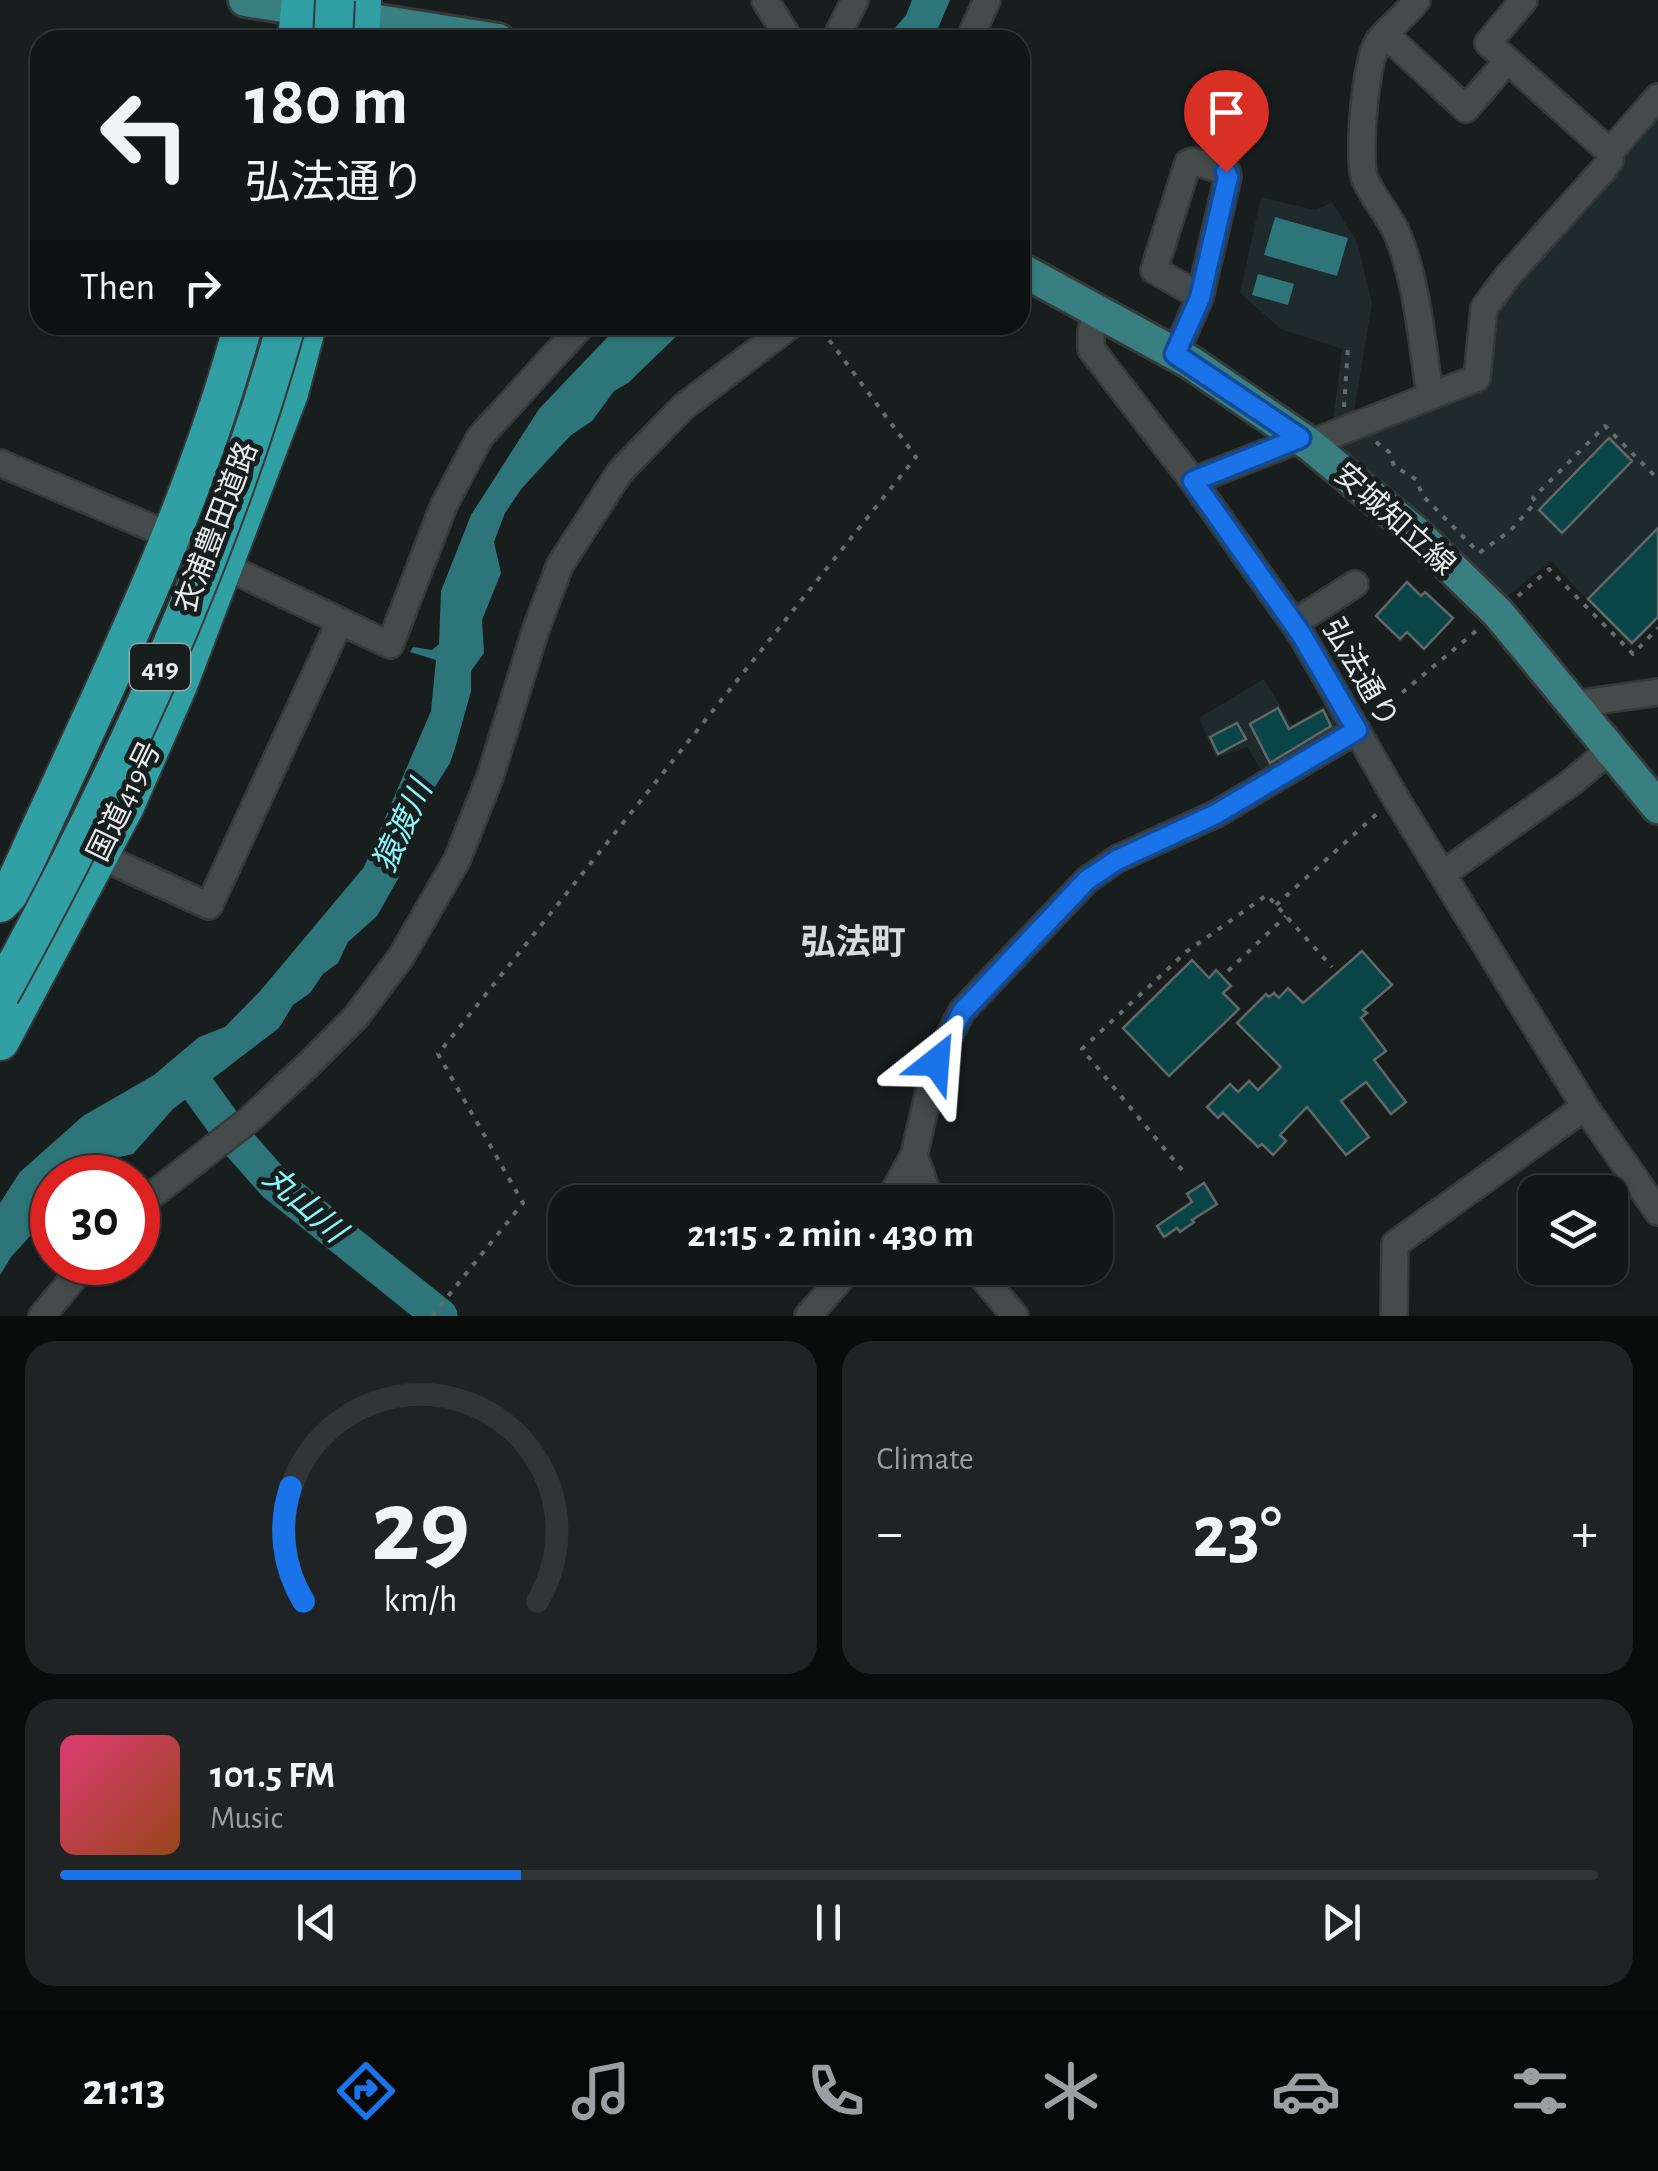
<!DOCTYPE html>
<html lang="en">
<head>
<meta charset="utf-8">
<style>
	:root { --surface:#121616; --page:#1f2323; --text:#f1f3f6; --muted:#9c9fa1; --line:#313535; --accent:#1a73e8 }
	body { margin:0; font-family:"Alegreya Sans","Noto Sans JP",sans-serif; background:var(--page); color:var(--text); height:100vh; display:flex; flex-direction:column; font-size:38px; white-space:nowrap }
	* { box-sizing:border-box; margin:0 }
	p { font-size:32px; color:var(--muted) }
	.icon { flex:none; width:55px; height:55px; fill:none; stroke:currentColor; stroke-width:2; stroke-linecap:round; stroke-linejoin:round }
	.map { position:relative; height:1316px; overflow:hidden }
	.details { display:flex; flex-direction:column; gap:25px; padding:25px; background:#0a0c0c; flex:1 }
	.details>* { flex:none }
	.hud { position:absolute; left:30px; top:30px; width:1000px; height:305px; border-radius:30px; box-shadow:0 2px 8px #0004,0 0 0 2px var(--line); background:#121616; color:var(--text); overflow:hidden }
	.tools { position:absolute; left:1518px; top:1175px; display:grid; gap:20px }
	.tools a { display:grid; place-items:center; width:110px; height:110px; border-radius:20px; background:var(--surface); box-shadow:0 2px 8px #0004,0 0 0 2px var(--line); font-size:50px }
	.speed { position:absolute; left:30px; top:1155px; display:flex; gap:20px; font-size:50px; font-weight:700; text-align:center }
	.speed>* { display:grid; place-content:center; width:130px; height:130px; border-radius:50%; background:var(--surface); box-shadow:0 2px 8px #0004,0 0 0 2px var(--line); line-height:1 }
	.speed .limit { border:15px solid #d22; background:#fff; color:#111 }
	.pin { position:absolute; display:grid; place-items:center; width:85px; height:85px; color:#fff; margin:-102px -42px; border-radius:50% 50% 50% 0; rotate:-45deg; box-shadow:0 0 10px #0007 }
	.pin .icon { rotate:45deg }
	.me { position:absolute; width:110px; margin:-55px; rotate:28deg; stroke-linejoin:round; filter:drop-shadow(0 0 8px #0008) }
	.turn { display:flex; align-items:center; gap:35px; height:210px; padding:0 50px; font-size:45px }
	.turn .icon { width:130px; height:130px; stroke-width:2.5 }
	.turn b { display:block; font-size:70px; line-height:85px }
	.then { display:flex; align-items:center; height:95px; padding:0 50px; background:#0003; gap:20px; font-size:38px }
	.big { font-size:75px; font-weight:700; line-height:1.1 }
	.details .card { flex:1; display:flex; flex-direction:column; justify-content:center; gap:15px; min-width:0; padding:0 35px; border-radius:30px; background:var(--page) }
	.details .dial { align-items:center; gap:0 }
	.dial svg { height:260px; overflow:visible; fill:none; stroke:var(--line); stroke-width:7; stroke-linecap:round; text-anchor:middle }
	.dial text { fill:var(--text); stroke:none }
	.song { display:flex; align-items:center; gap:30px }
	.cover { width:120px; height:120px; border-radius:15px; background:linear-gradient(135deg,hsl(340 70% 55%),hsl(20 70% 35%)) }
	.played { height:10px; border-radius:5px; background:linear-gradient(90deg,var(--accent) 30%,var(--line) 30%) }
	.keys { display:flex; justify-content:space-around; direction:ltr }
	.heat { display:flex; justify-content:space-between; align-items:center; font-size:55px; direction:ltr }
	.details .tiles { flex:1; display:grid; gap:25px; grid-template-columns:1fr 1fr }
	.card:last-child { grid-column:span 2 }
	.trip { position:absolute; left:548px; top:1185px; width:565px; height:100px; border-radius:30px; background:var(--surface); box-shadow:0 2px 8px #0004,0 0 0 2px var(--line); font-weight:700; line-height:100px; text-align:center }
	.tabs { display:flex; height:160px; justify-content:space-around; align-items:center; background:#070909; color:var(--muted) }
	.tabs .icon { width:70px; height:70px }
	.tabs .current { color:var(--accent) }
	.tabs b { font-size:45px; color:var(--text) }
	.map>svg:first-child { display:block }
	.built { fill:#1e2a2b }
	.water { fill:#2e7579 }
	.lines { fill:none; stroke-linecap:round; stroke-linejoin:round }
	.river { stroke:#2e7579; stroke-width:35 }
	.building { fill:#094547; stroke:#626868; stroke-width:2.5 }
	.minor-casing { stroke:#363939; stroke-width:30 }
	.major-casing { stroke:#363939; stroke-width:38 }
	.highway-casing { stroke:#363939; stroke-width:42 }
	.path { stroke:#666b6b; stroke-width:4; stroke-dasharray:5 8; stroke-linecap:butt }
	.minor { stroke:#454b4b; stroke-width:25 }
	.major { stroke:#397e81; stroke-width:32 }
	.highway { stroke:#31a0a5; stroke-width:38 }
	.highway-bridge-casing { stroke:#363939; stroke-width:42; stroke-linecap:butt }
	.highway-bridge { stroke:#31a0a5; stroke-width:38 }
	.route-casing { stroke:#114b97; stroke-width:25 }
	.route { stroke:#1a73e8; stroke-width:18 }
	.labels { text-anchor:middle; stroke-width:10; stroke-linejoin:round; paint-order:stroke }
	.shield { fill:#181d1d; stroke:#a9adad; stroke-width:2.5 }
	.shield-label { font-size:28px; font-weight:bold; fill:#e7ebeb }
	.street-label { font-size:30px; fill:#e7ebeb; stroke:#181d1d }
	.water-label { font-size:32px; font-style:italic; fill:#8af7fc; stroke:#181d1d }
	.quarter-label { font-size:35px; font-weight:bold; fill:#d5dcdc; stroke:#181d1d }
</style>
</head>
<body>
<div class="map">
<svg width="1658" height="1316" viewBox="0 0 1658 1316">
	<rect width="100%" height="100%" fill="#181d1d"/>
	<path class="built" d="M1658 116V620L1631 647 1551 561 1505 598 1342 447V439L1481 384 1487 313Z
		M1261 197 1316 210 1332 202 1357 242 1372 303 1353 417 1332 427 1342 349 1281 329 1240 293Z
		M1264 679 1292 725 1325 705 1342 732 1266 779 1247 747 1216 758 1199 718Z"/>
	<path class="water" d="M912 0H950L933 40H885L906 15Z
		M1275 217 1348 238 1337 276 1264 255Z
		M1258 274 1294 284 1288 305 1252 295Z
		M619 325H688L628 383 614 391 592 421 570 436 522 488 505 513 494 542 501 573 482 620 484 653 471 671V691L456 745 450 763 426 801 423 815 404 852 399 877 377 916 348 942 338 963 323 974 310 993 293 1005 279 1028 173 1109 133 1154 96 1162 81 1177 52 1178V1212L11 1257 0 1275V1203L20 1172 83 1116 154 1075 199 1037 225 1027 261 990 364 867 431 711 436 660 410 652 413 647 432 650 439 644 441 591 471 515 539 409Z"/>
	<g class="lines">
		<path class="river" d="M188 1074 235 1139 274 1183 440 1316"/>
	</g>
	<path class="building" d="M1609 438 1632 461 1562 533 1539 510Z
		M1658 528V617L1632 643 1588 599Z
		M1407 582 1421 596 1425 592 1453 618 1424 649 1407 632 1400 639 1376 616Z
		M1278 708 1289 729 1323 710 1331 726 1270 763 1250 724Z
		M1237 723 1246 739 1218 754 1210 737Z
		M1362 951 1392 985 1363 1010 1367 1013 1361 1018 1386 1051 1374 1060 1406 1102 1391 1114 1366 1082 1341 1101 1369 1137 1346 1155 1307 1107 1280 1135 1286 1141 1273 1155 1262 1144 1258 1147 1223 1113 1218 1118 1207 1107 1230 1084 1238 1092 1249 1081 1258 1090 1281 1067 1237 1023 1266 994 1269 997 1274 993 1279 998 1288 988 1303 1003Z
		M1192 960 1209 978 1216 970 1231 986 1223 993 1239 1009 1169 1076 1123 1028Z
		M1204 1183 1217 1204 1192 1220 1194 1222 1180 1232 1177 1228 1164 1237 1157 1226 1192 1202 1187 1194Z"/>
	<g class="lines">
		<defs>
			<path id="minor" d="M765 0 790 40
				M1417 0C1406 15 1391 26 1380 39 1365 56 1358 154 1364 176 1371 197 1390 215 1398 236 1418 286 1422 343 1430 395
				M1524 0 1488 43 1610 152 1658 97
				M1386 35 1466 109 1507 61
				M835 40 855 0
				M969 40 987 0
				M1098 313 1091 331V349L1193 481 1301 634 1395 797 1585 1107 1658 1212
				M1175 354 1200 297 1228 177 1227 172 1193 161 1188 163 1154 270 1200 296
				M1309 444 1477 378 1484 308 1507 277 1604 169 1610 160V152
				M0 463 173 537 225 566 390 645 444 505 480 437 582 325
				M1193 481 1300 439
				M1294 623 1355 584
				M1575 704 1658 692
				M111 861 209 906 340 621
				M1444 873 1572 782 1611 749
				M888 1202 914 1155
				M931 1202 914 1155 936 1062 962 1011 1087 880 1117 859 1216 814 1357 730
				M138 1206 249 1120 309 1064 356 1017 401 957 457 860 490 777 536 629 560 565 620 472 683 407 791 325
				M975 1268 1015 1316
				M42 1316 87 1262
				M808 1316 850 1268
				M1394 1316 1395 1244 1585 1107"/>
			<path id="major" d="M245 0 498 40
				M1020 269 1190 362 1309 444 1415 532 1498 613 1658 807"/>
			<path id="highway" d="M297 40 301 0
				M360 40 362 0
				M0 903 13 889C96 704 190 522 243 325
				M0 1041 125 806 178 685 289 393 307 325"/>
		</defs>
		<use href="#minor" class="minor-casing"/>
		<use href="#major" class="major-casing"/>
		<use href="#highway" class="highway-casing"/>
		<path class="path" d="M1344 407 1348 347
			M1376 442 1389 452 1394 466 1417 480 1422 495 1479 553 1510 531 1536 502 1533 498 1605 426 1658 479
			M1518 596 1549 569 1633 654 1658 628
			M1369 713 1398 696 1476 631
			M1276 905 1380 811
			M1228 971 1286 916
			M1182 1170 1082 1049 1186 952 1267 895 1332 967
			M432 1316 523 1203 438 1054 916 457 818 325"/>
		<use href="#minor" class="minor"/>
		<use href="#major" class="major"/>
		<use href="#highway" class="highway"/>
		<defs>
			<path id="highway-bridge" d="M333 40 335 0
				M0 994C115 786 222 554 286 325"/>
		</defs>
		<use href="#highway-bridge" class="highway-bridge-casing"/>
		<use href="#highway-bridge" class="highway-bridge"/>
	</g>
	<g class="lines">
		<defs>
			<path id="route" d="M936 1062 962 1012 1087 880 1117 860 1216 814 1357 730 1301 634 1193 481 1300 438 1175 354 1200 298 1228 177 1226 172"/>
		</defs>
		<use href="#route" class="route-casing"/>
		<use href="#route" class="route"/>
	</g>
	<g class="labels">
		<rect class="shield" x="130" y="644" width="60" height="46" rx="8"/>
		<g class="shield-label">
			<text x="160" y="677">419</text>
		</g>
		<g class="street-label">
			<text transform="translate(1395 519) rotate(42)" y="10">安城知立線</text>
			<text transform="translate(216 527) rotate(-69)" y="10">衣浦豊田道路</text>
			<text transform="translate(1361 673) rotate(60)" y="10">弘法通り</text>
			<text transform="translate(124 801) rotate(-64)" y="10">国道419号</text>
		</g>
		<g class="water-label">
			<text transform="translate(402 826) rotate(-65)" y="11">猿渡川</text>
			<text transform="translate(305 1204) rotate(41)" y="11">丸山川</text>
		</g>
		<g class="quarter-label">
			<text x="853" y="954">弘法町</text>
		</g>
	</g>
</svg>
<div class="tools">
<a><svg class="icon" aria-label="layers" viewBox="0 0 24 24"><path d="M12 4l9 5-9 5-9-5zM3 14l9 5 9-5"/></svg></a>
</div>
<div class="speed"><div class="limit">30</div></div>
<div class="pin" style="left:1226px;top:172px;background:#d93025"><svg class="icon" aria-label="arrive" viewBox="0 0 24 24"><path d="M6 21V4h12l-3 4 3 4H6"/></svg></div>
<svg class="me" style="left:936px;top:1062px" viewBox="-20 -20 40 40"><path d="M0-17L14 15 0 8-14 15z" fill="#1a73e8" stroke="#fff" stroke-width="4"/></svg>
<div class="trip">21:15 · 2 min · 430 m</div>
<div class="hud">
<div class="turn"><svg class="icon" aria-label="left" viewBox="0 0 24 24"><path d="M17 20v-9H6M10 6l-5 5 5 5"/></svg><div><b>180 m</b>弘法通り</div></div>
<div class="then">Then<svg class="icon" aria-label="right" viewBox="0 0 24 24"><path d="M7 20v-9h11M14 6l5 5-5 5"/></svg></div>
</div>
</div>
<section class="details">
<div class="tiles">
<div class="card dial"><svg viewBox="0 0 100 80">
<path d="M14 69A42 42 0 1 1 86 69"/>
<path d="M14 69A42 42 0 0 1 10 34" stroke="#1a73e8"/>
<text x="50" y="56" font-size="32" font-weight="700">29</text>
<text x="50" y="72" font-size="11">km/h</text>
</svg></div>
<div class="card"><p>Climate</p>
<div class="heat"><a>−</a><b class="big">23°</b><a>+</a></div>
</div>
<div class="card">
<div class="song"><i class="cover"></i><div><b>101.5 FM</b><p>Music</p></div></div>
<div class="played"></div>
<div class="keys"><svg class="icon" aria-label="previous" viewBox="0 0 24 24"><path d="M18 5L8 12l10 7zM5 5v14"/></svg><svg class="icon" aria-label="pause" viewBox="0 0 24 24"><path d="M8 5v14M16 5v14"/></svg><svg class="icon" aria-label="next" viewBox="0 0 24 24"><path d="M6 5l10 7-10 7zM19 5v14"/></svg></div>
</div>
</div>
</section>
<nav class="tabs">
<b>21:13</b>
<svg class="icon current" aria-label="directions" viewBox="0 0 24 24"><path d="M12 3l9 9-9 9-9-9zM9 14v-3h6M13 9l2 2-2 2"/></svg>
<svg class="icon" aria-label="music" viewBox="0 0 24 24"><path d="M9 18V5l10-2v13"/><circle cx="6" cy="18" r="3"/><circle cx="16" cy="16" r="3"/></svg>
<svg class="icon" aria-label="phone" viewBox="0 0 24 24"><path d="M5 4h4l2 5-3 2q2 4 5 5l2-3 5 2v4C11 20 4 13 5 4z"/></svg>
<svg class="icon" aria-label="climate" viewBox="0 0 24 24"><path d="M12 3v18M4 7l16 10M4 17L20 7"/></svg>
<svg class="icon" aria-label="car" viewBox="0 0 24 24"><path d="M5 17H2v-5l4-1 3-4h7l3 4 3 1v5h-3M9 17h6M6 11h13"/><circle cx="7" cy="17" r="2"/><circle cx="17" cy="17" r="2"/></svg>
<svg class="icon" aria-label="filters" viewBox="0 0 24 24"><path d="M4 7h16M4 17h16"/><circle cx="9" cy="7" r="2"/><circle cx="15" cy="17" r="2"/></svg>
</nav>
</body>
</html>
